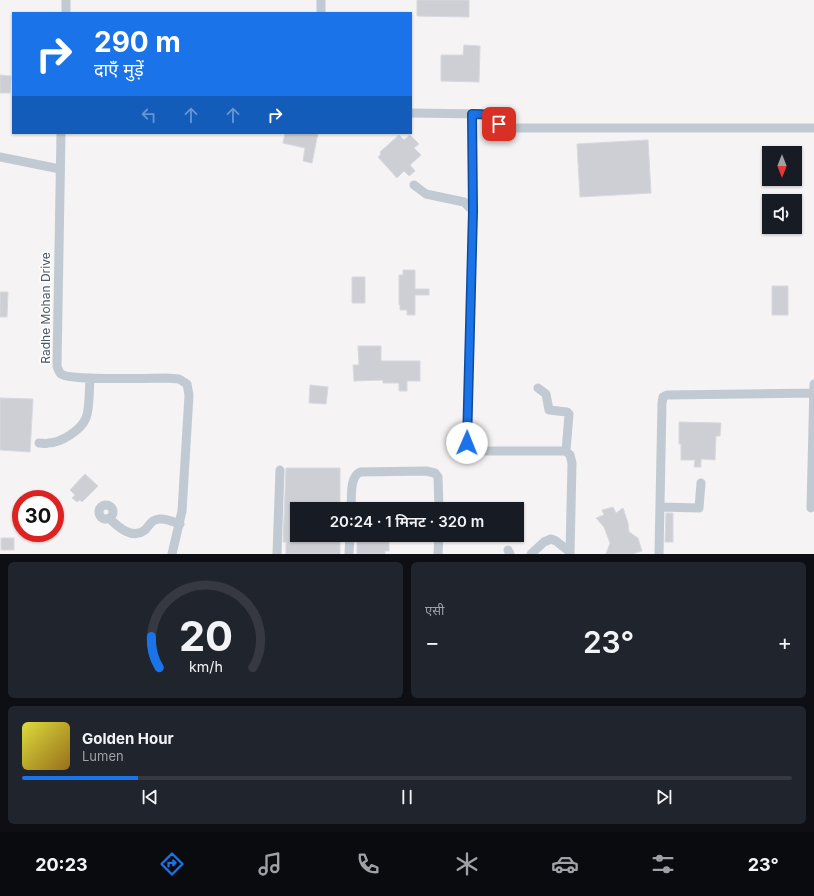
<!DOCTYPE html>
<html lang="hi">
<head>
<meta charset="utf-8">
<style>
	:root { --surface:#171b24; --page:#20242c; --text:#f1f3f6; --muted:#9ea1a6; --line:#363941; --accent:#1a73e8 }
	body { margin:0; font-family:Inter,"Noto Sans Devanagari",sans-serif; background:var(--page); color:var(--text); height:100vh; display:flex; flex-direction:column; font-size:15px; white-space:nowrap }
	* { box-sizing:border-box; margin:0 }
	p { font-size:13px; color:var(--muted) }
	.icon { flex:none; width:22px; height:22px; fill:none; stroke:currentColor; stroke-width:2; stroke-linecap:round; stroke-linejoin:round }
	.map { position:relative; height:554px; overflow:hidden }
	.drawer { display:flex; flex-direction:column; gap:8px; padding:8px; background:#0d0f14; flex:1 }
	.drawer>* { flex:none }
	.guide { position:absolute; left:12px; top:12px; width:400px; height:122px; border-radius:0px; box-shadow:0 1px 3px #0004; background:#1a73e8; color:#fff; overflow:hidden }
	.needle { width:26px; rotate:180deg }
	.tools { position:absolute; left:762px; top:146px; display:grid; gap:8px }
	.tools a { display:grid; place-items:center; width:40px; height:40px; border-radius:0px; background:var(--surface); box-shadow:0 1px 3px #0004; font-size:20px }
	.speed { position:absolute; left:12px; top:490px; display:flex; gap:8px; font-size:20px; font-weight:700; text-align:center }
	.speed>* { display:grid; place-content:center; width:52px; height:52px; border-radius:50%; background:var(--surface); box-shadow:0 1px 3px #0004; line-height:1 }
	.speed .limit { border:6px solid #d22; background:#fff; color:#111 }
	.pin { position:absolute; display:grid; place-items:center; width:34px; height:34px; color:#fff; margin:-17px; border-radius:8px; box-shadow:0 2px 6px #0006 }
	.me { position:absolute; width:44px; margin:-22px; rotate:1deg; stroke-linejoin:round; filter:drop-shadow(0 0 3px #0008) }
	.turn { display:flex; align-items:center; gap:14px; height:84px; padding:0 16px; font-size:18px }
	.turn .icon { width:52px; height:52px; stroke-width:2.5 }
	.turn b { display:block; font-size:28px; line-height:34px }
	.lanes { display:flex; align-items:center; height:38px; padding:0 16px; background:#0003; justify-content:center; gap:20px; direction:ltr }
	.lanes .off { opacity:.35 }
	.big { font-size:30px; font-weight:600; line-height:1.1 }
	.drawer .widget { flex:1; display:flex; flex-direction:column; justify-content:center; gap:6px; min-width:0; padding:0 14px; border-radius:6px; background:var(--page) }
	.drawer .dial { align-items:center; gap:0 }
	.dial svg { height:104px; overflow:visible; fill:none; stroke:var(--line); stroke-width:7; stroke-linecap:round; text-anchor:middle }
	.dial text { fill:var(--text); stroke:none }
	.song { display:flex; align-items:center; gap:12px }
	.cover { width:48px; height:48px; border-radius:6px; background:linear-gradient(135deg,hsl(60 70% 55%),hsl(40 70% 35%)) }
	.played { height:4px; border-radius:2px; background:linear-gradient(90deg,var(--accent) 15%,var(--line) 15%) }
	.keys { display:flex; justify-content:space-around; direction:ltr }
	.heat { display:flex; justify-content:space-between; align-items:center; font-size:22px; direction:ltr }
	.drawer .tiles { flex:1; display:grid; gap:8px; grid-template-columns:1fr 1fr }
	.widget:last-child { grid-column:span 2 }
	.trip { position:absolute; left:290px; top:502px; width:234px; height:40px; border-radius:0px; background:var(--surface); box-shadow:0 1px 3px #0004; font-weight:600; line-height:40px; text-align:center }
	.menu { display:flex; height:64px; justify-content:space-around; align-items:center; background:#090b0e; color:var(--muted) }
	.menu .icon { width:28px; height:28px }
	.menu .current { color:var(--accent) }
	.menu b { font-size:18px; color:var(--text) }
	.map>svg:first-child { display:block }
	.building { fill:#cdcfd5; stroke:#d7d9de }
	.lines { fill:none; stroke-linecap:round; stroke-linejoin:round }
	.minor { stroke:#c1cad2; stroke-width:9 }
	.route-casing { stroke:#114b97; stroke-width:10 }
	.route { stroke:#1a73e8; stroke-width:7 }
	.labels { text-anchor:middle; stroke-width:3; stroke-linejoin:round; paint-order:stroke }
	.street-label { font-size:12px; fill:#4a5661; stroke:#fff }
</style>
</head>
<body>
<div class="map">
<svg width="814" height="554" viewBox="0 0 814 554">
	<rect width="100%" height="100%" fill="#f5f3f3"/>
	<path class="building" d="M417 0H469V17L417 16Z
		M464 45 480 46 479 82 441 81V55H463Z
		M0 75 11 76 10 93H0Z
		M285 133H318L312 163 303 161 305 148 283 143Z
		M399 135 404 140 410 135 419 144 414 148 421 155 410 165 415 171 409 176 404 171 397 178 378 157 381 154 380 152Z
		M648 140 651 193 580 197 577 144Z
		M403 270H415V289H429V295H415V315H407V310H400V305H399V275H403Z
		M352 277H365V303H352Z
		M772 286H788V315H772Z
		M0 292H8L7 317H0Z
		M358 346H381V361H420V381H407V391H399V383H383V380L354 381 353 365H359Z
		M310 385 328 387 326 404 309 403Z
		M0 398 33 399 30 452 0 450Z
		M679 422 721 423 720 436H716L715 460 701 459V467H694L695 460H681V444H679Z
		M286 468H340V509H297V535H340V554H286V542H283Z
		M85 474 98 486 82 502 80 500 77 502 72 498 75 495 70 490Z
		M613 507 616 513 623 508 628 523 629 532 638 538 642 551 632 554H606L610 543 604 527 596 518 604 515 602 510Z
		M666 513H673V542H665Z
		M357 537H389V551H385V554H357Z
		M1 538H14V550H1Z"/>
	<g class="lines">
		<path class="minor" d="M321 0V13
			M66 13V0
			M411 113 484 114C495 116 499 127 510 128H814
			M472 114 473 211 467 443 470 448 478 451H566L570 455 572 463 570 554
			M61 133 57 366C58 369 59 372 61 374 71 381 151 378 167 378L179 379 187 384 189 395 182 511 172 554
			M0 157 60 169
			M414 185 426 194 464 202 473 211
			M538 388 546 394 549 410 567 412 569 414 566 451
			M39 443C42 443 46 444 48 443 61 443 81 430 86 418 90 408 89 389 90 378
			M99 512a7 7 0 1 1 14 0a7 7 0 1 1-14 0Z
			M660 507 699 508 701 483
			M811 508 814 384
			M351 509C352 499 349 477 360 472L426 471 435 473 438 477 439 509
			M109 518C118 527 132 540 145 530 150 525 151 520 159 519 166 518 174 522 180 524
			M508 550 510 554
			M277 554 280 470
			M349 554 350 535
			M438 554 439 535
			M531 554 544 542 551 539 556 541 570 552
			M659 554 662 403 663 397 667 395 814 393"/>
	</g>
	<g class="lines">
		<defs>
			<path id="route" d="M467 443 473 211 472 114C485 114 489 114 499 124"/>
		</defs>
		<use href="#route" class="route-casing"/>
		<use href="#route" class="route"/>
	</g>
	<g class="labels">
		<g class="street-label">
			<text transform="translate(46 308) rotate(-90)" y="4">Radhe Mohan Drive</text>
		</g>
	</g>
</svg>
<div class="tools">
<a><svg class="needle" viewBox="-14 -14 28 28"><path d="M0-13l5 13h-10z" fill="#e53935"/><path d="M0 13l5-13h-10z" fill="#9ea1a6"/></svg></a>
<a><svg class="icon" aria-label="sound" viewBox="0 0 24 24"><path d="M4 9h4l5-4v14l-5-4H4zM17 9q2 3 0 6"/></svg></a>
</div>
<div class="speed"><div class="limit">30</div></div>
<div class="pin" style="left:499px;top:124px;background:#d93025"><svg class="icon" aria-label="arrive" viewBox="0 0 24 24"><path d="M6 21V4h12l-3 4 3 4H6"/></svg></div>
<svg class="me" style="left:467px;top:443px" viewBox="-20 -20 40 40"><circle r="19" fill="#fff"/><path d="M0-13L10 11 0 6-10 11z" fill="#1a73e8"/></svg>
<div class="trip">20:24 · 1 मिनट · 320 m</div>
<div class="guide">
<div class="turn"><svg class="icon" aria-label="right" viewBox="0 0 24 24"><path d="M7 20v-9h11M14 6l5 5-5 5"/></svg><div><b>290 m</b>दाएँ मुड़ें</div></div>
<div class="lanes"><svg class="icon off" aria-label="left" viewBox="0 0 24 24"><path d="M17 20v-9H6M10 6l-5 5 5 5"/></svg><svg class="icon off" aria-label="ahead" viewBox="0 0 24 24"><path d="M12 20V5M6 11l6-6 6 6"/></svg><svg class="icon off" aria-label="ahead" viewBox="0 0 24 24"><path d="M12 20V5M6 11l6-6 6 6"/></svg><svg class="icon" aria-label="right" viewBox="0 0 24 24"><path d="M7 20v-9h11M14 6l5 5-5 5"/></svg></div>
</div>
</div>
<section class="drawer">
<div class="tiles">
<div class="widget dial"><svg viewBox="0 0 100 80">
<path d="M14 69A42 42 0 1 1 86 69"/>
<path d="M14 69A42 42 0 0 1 8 45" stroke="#1a73e8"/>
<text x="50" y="56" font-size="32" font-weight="700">20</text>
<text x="50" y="72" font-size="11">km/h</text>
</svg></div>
<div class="widget"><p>एसी</p>
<div class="heat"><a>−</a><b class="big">23°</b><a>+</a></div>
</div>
<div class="widget">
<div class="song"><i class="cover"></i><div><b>Golden Hour</b><p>Lumen</p></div></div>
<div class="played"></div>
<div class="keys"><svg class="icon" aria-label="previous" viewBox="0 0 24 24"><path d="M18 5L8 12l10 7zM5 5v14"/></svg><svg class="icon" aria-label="pause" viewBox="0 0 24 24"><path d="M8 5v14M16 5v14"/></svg><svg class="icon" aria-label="next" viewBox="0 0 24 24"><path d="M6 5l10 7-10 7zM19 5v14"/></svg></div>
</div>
</div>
</section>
<nav class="menu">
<b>20:23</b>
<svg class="icon current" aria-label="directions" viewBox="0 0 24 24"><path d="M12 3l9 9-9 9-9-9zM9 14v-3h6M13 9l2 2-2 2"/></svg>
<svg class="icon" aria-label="music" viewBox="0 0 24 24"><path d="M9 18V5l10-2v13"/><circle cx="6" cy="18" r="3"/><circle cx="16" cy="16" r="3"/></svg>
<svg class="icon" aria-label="phone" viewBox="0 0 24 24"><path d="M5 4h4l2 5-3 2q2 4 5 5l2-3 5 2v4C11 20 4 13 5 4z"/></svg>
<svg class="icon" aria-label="climate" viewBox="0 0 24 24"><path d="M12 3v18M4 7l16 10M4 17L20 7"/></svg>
<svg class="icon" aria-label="car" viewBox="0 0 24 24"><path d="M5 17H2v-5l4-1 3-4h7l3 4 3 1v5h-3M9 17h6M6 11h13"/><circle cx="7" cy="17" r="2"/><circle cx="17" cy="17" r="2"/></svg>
<svg class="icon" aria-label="filters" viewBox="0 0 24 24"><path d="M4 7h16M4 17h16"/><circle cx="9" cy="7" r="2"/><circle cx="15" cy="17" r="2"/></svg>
<b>23°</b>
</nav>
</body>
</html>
